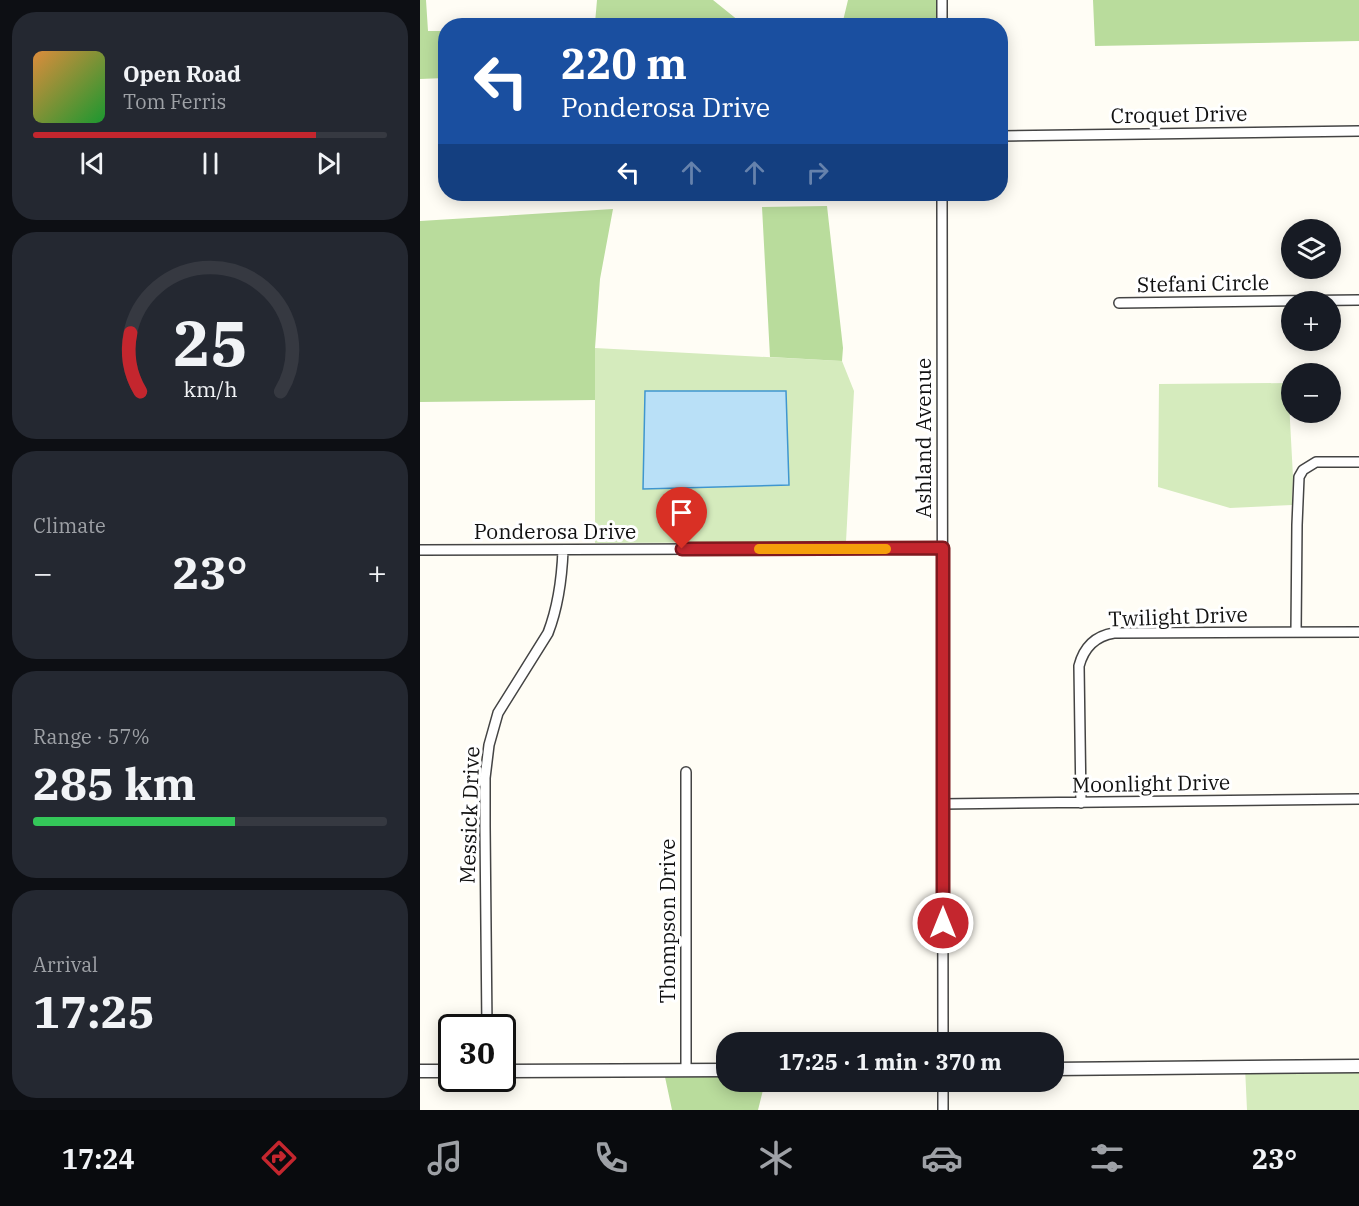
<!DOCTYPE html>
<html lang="en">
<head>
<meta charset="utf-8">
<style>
	:root { --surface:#171b24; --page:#242831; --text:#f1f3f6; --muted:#9ea1a6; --line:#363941; --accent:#c4262e }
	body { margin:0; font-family:"IBM Plex Serif",serif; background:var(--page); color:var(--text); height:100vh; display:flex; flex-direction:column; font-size:22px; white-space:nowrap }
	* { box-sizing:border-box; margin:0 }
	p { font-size:20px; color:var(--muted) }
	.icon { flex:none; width:33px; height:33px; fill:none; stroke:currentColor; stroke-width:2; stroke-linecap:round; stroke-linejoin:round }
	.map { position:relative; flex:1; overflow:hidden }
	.drawer { display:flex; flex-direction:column; gap:12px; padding:12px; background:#0d0f14; width:420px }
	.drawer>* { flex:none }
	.guide { position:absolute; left:18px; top:18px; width:570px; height:183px; border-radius:24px; box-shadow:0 3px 15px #0003; background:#1a4fa0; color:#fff; overflow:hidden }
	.fabs { position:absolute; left:861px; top:219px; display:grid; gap:12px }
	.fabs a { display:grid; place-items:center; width:60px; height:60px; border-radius:50%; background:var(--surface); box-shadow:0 3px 15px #0003; font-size:30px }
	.speed { position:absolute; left:18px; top:1014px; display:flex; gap:12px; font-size:30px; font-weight:700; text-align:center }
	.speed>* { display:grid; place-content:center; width:78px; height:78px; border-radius:50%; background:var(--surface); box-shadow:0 3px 15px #0003; line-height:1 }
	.speed .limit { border:3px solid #111; border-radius:9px; background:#fff; color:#111 }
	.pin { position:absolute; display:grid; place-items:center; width:51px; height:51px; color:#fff; margin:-62px -26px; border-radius:50% 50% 50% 0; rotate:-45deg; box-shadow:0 0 6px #0007 }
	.pin .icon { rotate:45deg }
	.me { position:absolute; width:66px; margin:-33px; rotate:0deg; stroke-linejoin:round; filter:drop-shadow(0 0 4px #0008) }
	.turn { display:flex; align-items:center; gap:21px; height:126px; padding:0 24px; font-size:27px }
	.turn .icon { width:78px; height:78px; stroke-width:2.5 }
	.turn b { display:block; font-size:42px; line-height:51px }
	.lanes { display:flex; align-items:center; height:57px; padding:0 24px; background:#0003; justify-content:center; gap:30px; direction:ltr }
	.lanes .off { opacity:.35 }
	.big { font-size:45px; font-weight:700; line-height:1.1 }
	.drawer .card { flex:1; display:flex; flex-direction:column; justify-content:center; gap:9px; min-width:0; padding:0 21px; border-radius:24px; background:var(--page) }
	.drawer .dial { align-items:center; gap:0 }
	.dial svg { height:156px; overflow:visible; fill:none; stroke:var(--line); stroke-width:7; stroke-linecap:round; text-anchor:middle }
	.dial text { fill:var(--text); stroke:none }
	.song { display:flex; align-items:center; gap:18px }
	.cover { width:72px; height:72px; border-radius:9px; background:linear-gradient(135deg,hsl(30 70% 55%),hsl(130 70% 35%)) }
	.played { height:6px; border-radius:3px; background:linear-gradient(90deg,var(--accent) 80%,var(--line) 80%) }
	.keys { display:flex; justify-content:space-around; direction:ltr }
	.heat { display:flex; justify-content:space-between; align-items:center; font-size:33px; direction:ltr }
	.charge { height:9px; border-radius:4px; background:linear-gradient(90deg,#34c759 57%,var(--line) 0) }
	.trip { position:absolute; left:296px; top:1032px; width:348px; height:60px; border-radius:24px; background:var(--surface); box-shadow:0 3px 15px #0003; font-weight:700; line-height:60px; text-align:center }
	.tabs { display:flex; height:96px; justify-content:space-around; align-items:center; background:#090b0e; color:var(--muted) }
	.tabs .icon { width:42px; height:42px }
	.tabs .active { color:var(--accent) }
	.tabs b { font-size:27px; color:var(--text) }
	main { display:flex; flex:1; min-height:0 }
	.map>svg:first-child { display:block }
	.green { fill:#d5ebbd }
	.forest { fill:#b9dc9c }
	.water { fill:#b9e0f7; stroke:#3f96cf; stroke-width:1.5 }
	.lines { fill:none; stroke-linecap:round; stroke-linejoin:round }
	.minor-casing { stroke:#444; stroke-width:12 }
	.tertiary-casing { stroke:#444; stroke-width:15 }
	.minor { stroke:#fff; stroke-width:9 }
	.tertiary { stroke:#fff; stroke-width:12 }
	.route-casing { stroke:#7f191e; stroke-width:15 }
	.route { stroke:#c4262e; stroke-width:10 }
	.slow { stroke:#f59e0b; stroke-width:10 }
	.labels { text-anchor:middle; stroke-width:6; stroke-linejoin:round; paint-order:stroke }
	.street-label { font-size:21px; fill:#111; stroke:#fff }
</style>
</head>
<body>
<main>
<section class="drawer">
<div class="card">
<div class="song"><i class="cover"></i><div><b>Open Road</b><p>Tom Ferris</p></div></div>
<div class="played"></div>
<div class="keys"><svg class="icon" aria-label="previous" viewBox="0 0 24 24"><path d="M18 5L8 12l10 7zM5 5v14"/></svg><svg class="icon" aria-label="pause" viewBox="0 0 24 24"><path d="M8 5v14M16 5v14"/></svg><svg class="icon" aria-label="next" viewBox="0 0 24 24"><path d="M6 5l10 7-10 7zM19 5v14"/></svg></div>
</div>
<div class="card dial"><svg viewBox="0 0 100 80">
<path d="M14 69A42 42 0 1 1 86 69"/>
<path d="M14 69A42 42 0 0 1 9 39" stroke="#c4262e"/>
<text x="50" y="56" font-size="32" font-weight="700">25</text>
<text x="50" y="72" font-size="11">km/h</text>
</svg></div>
<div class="card"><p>Climate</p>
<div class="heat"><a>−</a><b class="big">23°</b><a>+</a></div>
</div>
<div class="card"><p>Range · 57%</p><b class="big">285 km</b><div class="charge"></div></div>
<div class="card"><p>Arrival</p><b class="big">17:25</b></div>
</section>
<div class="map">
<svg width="939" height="1110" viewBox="0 0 939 1110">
	<rect width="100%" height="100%" fill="#fffdf5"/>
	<path class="green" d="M175 348 422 361 434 391 426 542 175 543Z
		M868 383 873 477 872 505 810 508 738 487 739 384Z
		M939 1066V1110H827L825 1067Z"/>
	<path class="forest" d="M0 0H6L8 31H25V78L0 79Z
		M177 0H293L324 25H132L175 23Z
		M428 0H516V25H422Z
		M673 0H939V41L675 46Z
		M407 206 423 348 422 361 350 357 342 207Z
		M193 209 180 279 175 348V400L0 402V221Z
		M245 1077H306V1082H345L338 1110H252Z"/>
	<path class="water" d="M225 391H366L369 485 223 489Z"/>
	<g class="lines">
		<defs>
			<path id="minor" d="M522 26V0
				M580 136 939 131
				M522 194 523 1042
				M699 303 939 300
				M0 550 523 548
				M876 632 877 525 879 477 883 470 896 462H939
				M661 803 659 666C664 647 675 636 694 633L939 632
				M522 804 939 799
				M67 1028 65 827V778L69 745 78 713 128 633C138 607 142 577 143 550
				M266 1070V772
				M523 1110V1082"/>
			<path id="tertiary" d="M633 1069 939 1066
				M0 1071H32
				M82 1071 306 1070"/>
		</defs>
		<use href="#minor" class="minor-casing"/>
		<use href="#tertiary" class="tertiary-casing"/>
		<use href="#minor" class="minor"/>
		<use href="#tertiary" class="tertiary"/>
	</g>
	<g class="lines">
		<defs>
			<path id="route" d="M262 549 523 548V923"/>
		</defs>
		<use href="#route" class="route-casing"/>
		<use href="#route" class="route"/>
		<path class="slow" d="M339 549H466"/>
	</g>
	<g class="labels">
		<g class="street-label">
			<text transform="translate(759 115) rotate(-1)" y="7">Croquet Drive</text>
			<text transform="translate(783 284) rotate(-1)" y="7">Stefani Circle</text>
			<text transform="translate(504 438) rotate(-90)" y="7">Ashland Avenue</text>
			<text x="135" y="539">Ponderosa Drive</text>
			<text transform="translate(758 617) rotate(-2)" y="7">Twilight Drive</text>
			<text transform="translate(731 784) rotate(-1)" y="7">Moonlight Drive</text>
			<text transform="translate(50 815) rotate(-88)" y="7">Messick Drive</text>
			<text transform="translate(248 921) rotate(-90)" y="7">Thompson Drive</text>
		</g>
	</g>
</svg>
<div class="fabs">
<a><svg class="icon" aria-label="layers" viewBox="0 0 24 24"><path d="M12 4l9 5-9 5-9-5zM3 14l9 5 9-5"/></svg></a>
<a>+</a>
<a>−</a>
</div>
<div class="speed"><div class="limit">30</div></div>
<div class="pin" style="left:262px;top:549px;background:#d93025"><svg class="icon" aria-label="arrive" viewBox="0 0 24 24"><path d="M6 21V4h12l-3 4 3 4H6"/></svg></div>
<svg class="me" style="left:523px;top:923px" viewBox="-20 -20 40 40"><circle r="17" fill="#c4262e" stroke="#fff" stroke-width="3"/><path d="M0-11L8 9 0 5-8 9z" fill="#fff"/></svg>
<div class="trip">17:25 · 1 min · 370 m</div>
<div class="guide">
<div class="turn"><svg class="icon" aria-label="left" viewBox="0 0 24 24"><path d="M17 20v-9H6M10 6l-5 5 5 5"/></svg><div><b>220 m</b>Ponderosa Drive</div></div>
<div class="lanes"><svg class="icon" aria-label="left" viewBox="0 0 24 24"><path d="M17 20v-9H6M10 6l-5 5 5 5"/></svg><svg class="icon off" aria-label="ahead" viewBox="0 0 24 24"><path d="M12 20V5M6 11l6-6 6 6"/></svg><svg class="icon off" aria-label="ahead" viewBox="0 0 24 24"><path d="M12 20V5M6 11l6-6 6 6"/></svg><svg class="icon off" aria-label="right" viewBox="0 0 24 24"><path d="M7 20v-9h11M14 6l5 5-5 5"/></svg></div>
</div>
</div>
</main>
<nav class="tabs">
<b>17:24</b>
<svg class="icon active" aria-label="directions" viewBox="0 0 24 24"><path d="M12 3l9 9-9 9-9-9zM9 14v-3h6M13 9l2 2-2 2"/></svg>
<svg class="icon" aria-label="music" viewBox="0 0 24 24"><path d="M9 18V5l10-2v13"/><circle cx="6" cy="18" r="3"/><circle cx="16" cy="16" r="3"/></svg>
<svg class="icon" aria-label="phone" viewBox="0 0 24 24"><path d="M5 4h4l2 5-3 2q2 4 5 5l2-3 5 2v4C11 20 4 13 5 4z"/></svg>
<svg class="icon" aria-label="climate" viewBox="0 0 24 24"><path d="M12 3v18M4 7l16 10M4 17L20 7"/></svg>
<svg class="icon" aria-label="car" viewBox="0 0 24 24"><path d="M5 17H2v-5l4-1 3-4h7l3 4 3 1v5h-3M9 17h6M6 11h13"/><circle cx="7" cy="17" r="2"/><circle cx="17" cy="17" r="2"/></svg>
<svg class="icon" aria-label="filters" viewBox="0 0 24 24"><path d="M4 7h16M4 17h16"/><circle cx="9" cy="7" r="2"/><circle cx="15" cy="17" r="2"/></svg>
<b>23°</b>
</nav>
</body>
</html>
